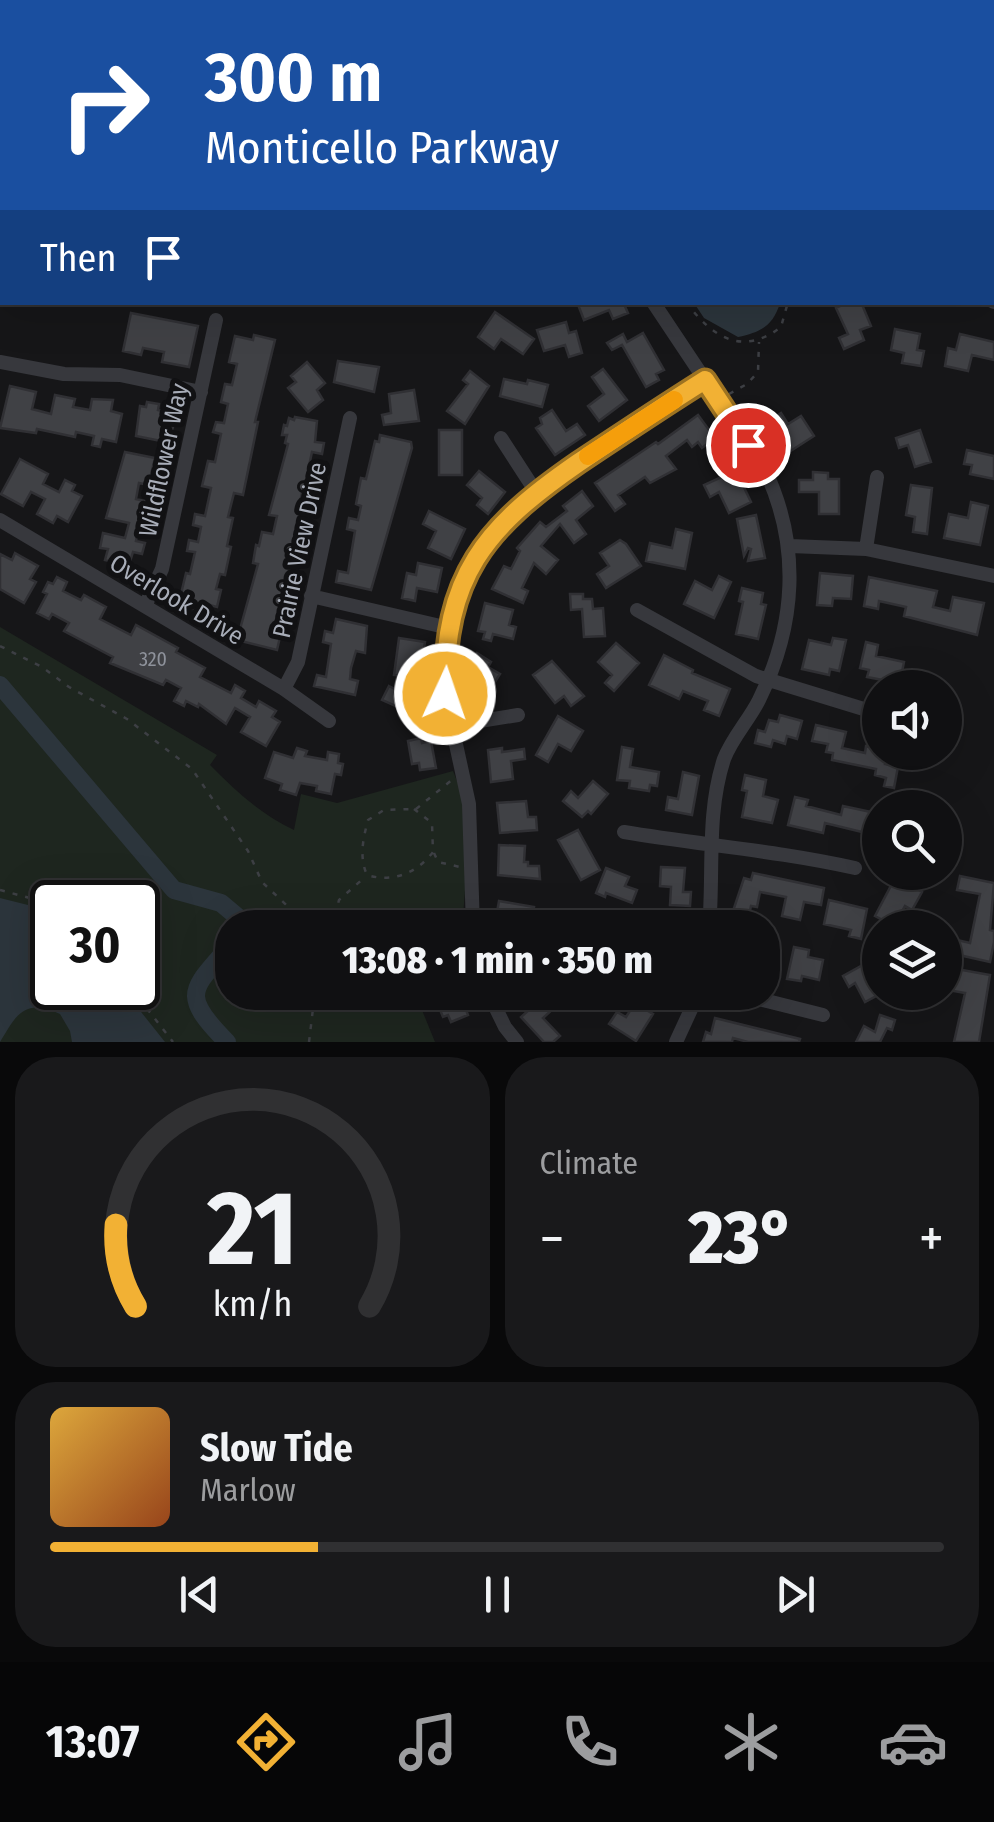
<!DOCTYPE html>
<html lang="en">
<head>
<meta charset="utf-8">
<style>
	:root { --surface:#101012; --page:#19191b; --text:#f1f3f6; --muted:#9c9d9f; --line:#303032; --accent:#f2b134 }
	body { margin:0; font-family:"Fira Sans Condensed",sans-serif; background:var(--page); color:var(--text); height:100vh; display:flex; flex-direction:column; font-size:38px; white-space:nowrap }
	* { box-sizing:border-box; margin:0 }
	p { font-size:32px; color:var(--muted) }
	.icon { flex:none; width:55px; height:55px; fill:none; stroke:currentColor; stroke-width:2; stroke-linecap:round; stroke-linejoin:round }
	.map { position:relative; height:1042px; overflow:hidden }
	.drawer { display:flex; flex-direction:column; gap:15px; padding:15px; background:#09090a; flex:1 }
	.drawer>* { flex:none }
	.banner { position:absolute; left:0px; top:0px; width:995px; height:305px; box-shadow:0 10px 40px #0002,0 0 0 2px var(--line); background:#1a4fa0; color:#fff; overflow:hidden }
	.fabs { position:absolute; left:862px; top:670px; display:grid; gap:20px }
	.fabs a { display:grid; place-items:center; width:100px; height:100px; border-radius:50%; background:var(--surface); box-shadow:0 10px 40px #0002,0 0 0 2px var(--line); font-size:50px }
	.speed { position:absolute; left:30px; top:880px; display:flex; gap:20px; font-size:50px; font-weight:700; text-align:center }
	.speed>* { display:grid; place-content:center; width:130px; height:130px; border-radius:50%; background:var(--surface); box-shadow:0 10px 40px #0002,0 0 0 2px var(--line); line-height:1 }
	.speed .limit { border:5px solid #111; border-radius:15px; background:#fff; color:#111 }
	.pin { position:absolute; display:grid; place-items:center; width:85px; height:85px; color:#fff; margin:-42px; border:5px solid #fff; border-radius:50%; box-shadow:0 2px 10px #0007 }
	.me { position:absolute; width:110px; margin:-55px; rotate:3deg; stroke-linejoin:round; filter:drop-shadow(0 0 8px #0008) }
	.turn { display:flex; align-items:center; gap:35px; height:210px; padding:0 40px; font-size:45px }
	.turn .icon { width:130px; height:130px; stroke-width:2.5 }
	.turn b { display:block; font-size:70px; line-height:85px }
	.then { display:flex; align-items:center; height:95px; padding:0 40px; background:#0003; gap:20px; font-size:38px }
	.big { font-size:75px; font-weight:800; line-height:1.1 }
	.drawer .card { flex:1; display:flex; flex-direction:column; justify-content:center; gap:15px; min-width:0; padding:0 35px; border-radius:40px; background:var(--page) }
	.drawer .dial { align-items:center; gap:0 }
	.dial svg { height:260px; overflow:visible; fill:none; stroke:var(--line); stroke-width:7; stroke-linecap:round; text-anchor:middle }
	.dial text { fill:var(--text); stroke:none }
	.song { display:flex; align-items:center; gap:30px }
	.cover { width:120px; height:120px; border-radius:15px; background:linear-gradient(135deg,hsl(40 70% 55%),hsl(20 70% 35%)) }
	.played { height:10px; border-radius:5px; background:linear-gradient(90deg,var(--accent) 30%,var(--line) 30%) }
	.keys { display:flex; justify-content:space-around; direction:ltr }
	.heat { display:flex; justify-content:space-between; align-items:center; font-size:55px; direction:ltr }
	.drawer .tiles { flex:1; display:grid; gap:15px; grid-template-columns:1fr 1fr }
	.card:last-child { grid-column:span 2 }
	.trip { position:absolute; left:215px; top:910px; width:565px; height:100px; border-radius:40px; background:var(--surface); box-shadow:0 10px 40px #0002,0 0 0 2px var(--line); font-weight:800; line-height:100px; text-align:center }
	.menu { display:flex; height:160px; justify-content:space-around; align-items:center; background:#060607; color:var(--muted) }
	.menu .icon { width:70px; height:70px }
	.menu .active { color:var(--accent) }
	.menu b { font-size:45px; color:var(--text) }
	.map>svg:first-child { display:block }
	.green { fill:#1e261f; fill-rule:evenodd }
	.water { fill:#2c353c }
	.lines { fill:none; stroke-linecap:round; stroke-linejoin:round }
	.river { stroke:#2c353c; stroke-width:18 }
	.building { fill:#404145; stroke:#303034; stroke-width:2.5 }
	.path { stroke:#3d3f44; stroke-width:2.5; stroke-dasharray:5 8; stroke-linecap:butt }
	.minor { stroke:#37383d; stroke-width:14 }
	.route-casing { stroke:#9d7322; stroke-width:25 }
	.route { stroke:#f2b134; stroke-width:18 }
	.slow { stroke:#f59e0b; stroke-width:18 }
	.labels { text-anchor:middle; stroke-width:10; stroke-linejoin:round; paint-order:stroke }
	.number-label { font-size:20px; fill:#8e929b }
	.street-label { font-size:25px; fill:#a8adb8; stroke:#111113 }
</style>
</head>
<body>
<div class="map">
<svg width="994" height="1042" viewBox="0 0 994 1042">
	<rect width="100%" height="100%" fill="#161618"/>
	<path class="green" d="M0 627 217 755 210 765C236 791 260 814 294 830L301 794 337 803 453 771 465 801 466 876 463 918 436 928H232V992L415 993 435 1042H0ZM52 902H138V988H52Z"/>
	<path class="water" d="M694 303 780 302V303C773 326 761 332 738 337L704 318Z
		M0 898 52 911V988H122L165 1042H72L70 1031 60 1014C23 996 15 1018 0 1042Z"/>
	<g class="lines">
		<path class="river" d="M0 685 174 890 221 903 240 919 239 928
			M227 1042C177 992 194 989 232 943"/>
	</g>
	<path class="building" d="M577 302H628L624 304 628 313 613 319 609 310 584 320Z
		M839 302H861L871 326 860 330 864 340 844 349 839 338 848 334 836 308 840 306Z
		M495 312 534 339 523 354 501 339 494 349 478 337Z
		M131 313 198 326 189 367 162 362 164 352 143 348 141 355 123 351Z
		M566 322 569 333 576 331 582 353 569 357 565 345 544 351 537 330Z
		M895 329 920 334 917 350 924 351 921 366 902 363 904 353 891 350Z
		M643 333 664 370 656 374 659 380 646 387 622 345 612 350 607 343 623 334 627 342Z
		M960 334 994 342V360L972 355 968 371 945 366 948 348 956 350Z
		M254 335 275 340 255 422H258L243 495 234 493 228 517 233 518 227 546 231 547 225 575 220 574 216 589 221 590 217 607 206 604 205 611 183 606 184 599 180 598 186 573 190 574 195 552 187 551 189 540 198 542 201 527 193 525 195 514 205 516 211 488 202 486 208 461 215 462 221 434 213 432 216 422 224 423 228 404 221 402 225 384 232 385 237 364 229 362 235 336 253 340Z
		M338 361 379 367 374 392 334 382Z
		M307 362 325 383 317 390 323 400 308 412 288 388 296 382 291 376Z
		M603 369 627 400 599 421 588 406 604 394 592 377Z
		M470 371 489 386 465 424 447 411 468 384 463 380Z
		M504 379 527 384 528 380 548 385 542 407 500 396Z
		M10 386 36 392 32 409 51 414 55 395 75 399 73 407 90 410 92 399 113 400 111 411 122 414 116 442 102 439 100 447 92 445 94 436 76 432 75 437 37 429 36 433 0 428Z
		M414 390 419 421 384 425 382 415 391 413 389 394Z
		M147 402 159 404 158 410 167 412 164 425 173 427 170 438 162 436 161 441 136 436 140 406 146 407Z
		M552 410 566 431 577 424 585 435 555 455 536 428 542 424 540 418Z
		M781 413 788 424 801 416 814 436 789 452 769 421Z
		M698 415 715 438 702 448 698 442 692 447 687 440 666 456 676 469 650 483 645 477 618 495 625 504 615 511 595 483 656 442 658 444Z
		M295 417 317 421 315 442 324 443 322 454 312 452 306 480 314 481 312 491 303 489 298 511 308 513 295 571 289 570 285 592 292 593 289 604 281 603 277 622 283 624 277 650 237 640 258 564 253 563 256 545 259 546 262 532 273 534 277 516 269 515 288 444 285 443 287 435H282L284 425 287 426 289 418 294 420Z
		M439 430H462V475H439Z
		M920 430 931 462 915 467 908 445 899 448 896 438Z
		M380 435 411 442 412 448 371 590 336 582 338 571 348 573 355 531 347 529 349 518 358 520 361 506 356 504 361 478 366 479 375 441 379 442Z
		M967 450 994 456V479L970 474 972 465 964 464Z
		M125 452 155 458 151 475 160 477 158 487 139 483 136 499 153 503 148 527 139 525 136 541 145 543 142 554 133 552 129 565 105 560 108 549 100 548 103 533 125 538 129 523 106 518Z
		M20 459 48 474 43 484 59 492 65 480 75 485 72 491 82 496 68 522 57 516 53 523 37 514 45 499 31 492 23 506 1 494Z
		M479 471 505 492 488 514 477 505 482 498 467 485Z
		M813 472 828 473V479H839V514H819V492H799V480H813Z
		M728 474 730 479 738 475 751 502 729 513 719 492 710 497 704 485Z
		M911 485 932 488 927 534 913 532 915 517 906 515Z
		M582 491 593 506 576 520 586 534 574 543 560 524 541 546 558 560 546 574 534 563 522 588 528 591 523 603 492 589 504 566 511 569 520 551 517 548 540 522 546 527 567 511 563 506Z
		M971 502 988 506 980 545 944 538 949 514 968 518Z
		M429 511 465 529 451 559 428 548 436 531 423 524Z
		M756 515 765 558 748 561 751 549 748 548 744 556 737 519Z
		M676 529 692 533 685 569 646 561 650 543 672 548Z
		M620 540 626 544 641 566 606 588 597 574 609 566 600 553Z
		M15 553 38 566 30 579 36 582 24 603 0 589V554L12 560Z
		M418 563 442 568 437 592 417 588 415 601 402 598 407 573 416 575Z
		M820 573 853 576 851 599 833 598 832 606 817 605Z
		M719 576 731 582 714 618 684 604 695 581 712 590Z
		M57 577 67 582 63 591 81 600 84 595 106 607 100 619 131 635 136 625 178 648 176 652 205 668 200 677 231 693 235 685 245 691 241 698 256 707 259 701 276 711 272 717 280 722 266 746 241 732 250 717 235 708 226 724 199 704 198 707 186 701 184 706 174 701 181 688 166 680 163 685 110 663 113 657 64 631 69 623 52 614 49 619 37 613 47 594 43 592 48 582 53 584Z
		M869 577 937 591 933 607 950 611 953 597 984 603 977 635 904 616 906 607 879 601 878 609 864 606Z
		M742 588 763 593 761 604 766 605 758 639 736 634 743 602 739 601Z
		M570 594H583V599H592L593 609 603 608 605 636 584 637 582 609 571 610Z
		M485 603 513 610 509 625 516 627 513 639 493 634 491 641 483 639 485 632 478 631Z
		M336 619 367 626 365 653 356 651 351 668 350 679 358 681 355 695 314 686 317 675 326 677 331 644 323 642 325 631 333 633Z
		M399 638 425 642 420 671 404 669 403 676 394 675Z
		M833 638 846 640 839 671 830 669 829 675 802 669 809 640 831 645Z
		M866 642 878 645 876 656 904 662 901 677 894 675 893 682 867 677 869 670 860 668Z
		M616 643 639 663 614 691 605 683 612 675 598 662Z
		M477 653 491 662 488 667 500 674 488 693 463 678Z
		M664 655 693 670 692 673 730 689 719 716 704 710 708 701 683 691 679 699 649 685Z
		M552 661 584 696 571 706 564 696 555 703 533 675Z
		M389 686 420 702 418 706 428 710 422 725 404 716 407 711 382 700Z
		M780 715 802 721 797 739 787 736 785 744 773 740 771 747 755 743 758 730 765 732 769 720 778 722Z
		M558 716 583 731 571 751 558 744 548 762 536 755Z
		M816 725 846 732 842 748 865 753 866 746 887 752 885 764 898 767 894 788 884 786 886 778 875 775 876 769 832 760 833 753 826 752 828 744 812 741Z
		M421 738 422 743 431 741 436 768 420 770 419 763 412 764 408 741Z
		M622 747 633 749 630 767 659 772 657 786 650 785 649 791 629 788 630 781 617 780Z
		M297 748 307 751 305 756 327 760 328 752 339 754 338 763 343 764 341 775 335 774 331 794 316 791 317 786 300 783 296 795 280 790 282 784 265 778 274 752 293 758Z
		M502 748V752L524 749 525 759 511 761 513 779 491 782 488 750Z
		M683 772 699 776 692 815 666 810 668 797 678 799Z
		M745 775 766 780 763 796 778 800 772 823 742 817 747 791 742 790Z
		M593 781 608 794 591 814 588 811 582 817 563 801 571 791 578 798Z
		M795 797 808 800 806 806 841 815 843 806 871 812 866 833 825 823 823 833 788 825Z
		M526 801 528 817H536L537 830 500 833 497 803Z
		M578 830 600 870 581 880 558 840Z
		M499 845 525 846 524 862H528V866H539L540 879 498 875Z
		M661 867 685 868 683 892H691L690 906 670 905 671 887 660 886Z
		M606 868 629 877 625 886 637 890 632 903 606 893 605 897 596 893Z
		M753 873 824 888 821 905 804 902 800 920 782 916 786 897 760 892 757 907 751 906 749 915 733 911 744 878 751 880Z
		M960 876 994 883 990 930 994 931V942L990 962 950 953 953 939 970 943 980 894 957 890Z
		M895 878 922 892 912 910 905 906 894 926 875 916Z
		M829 900 867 909 861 939 849 936 851 930 824 924Z
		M499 901 534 907 530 928 495 923Z
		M794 947 809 950 808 957 823 960 819 980 802 976 801 981 787 979Z
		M870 961 880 978V994L865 1002 855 983 849 987 843 976Z
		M951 968 990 975 979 1042H954L965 993 948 990Z
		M427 992H477V993L462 999 468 1015 451 1022 448 1015 443 1017 436 1000 431 1002Z
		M542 998 553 1009 543 1018 560 1036 553 1042H544L521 1017Z
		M635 1003 653 1014 636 1041 609 1024 617 1012 626 1017Z
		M880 1015 895 1020 892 1030 887 1028 880 1042H856L864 1026 875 1032Z
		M715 1018 800 1039 799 1042H748L733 1038 732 1042H703L706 1032 711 1034Z"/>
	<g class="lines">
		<path class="path" d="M686 302C712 337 742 357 781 327L788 302
			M729 394 747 384 758 372 759 342
			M0 646 42 667 69 687 127 719 192 769 248 851 262 882 299 917 307 920 335 913
			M414 809 432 823 433 852C417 873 393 883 367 875 359 857 363 839 368 820L384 810Z
			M416 809 453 779
			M434 853 438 862 460 867
			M0 890 52 904
			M332 928 339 900 365 877
			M131 988 173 1042
			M309 1042 315 992"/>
		<path class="minor" d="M609 2V0
			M992 301 994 302
			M653 302 765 470C801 546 796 625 759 700 749 720 732 738 724 759 706 814 714 872 709 928
			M0 362 64 374 120 375 201 392
			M501 438 536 492
			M0 520 284 689 329 721
			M790 546 866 549 994 576
			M866 549 877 477
			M311 596 449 628
			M145 606 162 569 216 320
			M637 610 756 676 880 714
			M284 689 298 662 350 418
			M449 726 518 715
			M624 832C702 845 779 851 855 868
			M473 928 469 804 445 694 444 667 456 599 475 558 519 506 705 380
			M488 992 505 1027 517 1042
			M731 992 823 1015
			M676 1042 699 992"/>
	</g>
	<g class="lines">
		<defs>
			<path id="route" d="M445 694C444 576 484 528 578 463 620 435 662 407 705 380L748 445"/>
		</defs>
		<use href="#route" class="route-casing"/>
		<use href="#route" class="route"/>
		<path class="slow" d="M588 456 674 400"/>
	</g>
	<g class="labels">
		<g class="number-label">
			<text x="153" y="666">320</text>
		</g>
		<g class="street-label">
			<text transform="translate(163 460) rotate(-78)" y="9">Wildflower Way</text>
			<text transform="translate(299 550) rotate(-78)" y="9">Prairie View Drive</text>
			<text transform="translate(177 599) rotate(31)" y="9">Overlook Drive</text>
		</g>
	</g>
</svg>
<div class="fabs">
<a><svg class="icon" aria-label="sound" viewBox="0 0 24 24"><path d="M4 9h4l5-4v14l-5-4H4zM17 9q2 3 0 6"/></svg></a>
<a><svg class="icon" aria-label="search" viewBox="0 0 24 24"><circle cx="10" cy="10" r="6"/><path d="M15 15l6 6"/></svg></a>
<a><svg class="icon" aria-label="layers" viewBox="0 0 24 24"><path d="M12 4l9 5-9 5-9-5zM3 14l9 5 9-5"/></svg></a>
</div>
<div class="speed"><div class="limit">30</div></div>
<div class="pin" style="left:748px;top:445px;background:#d93025"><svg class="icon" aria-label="arrive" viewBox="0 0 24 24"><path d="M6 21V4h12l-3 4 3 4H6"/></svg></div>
<svg class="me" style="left:445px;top:694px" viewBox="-20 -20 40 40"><circle r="17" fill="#f2b134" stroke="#fff" stroke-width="3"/><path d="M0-11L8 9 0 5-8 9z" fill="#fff"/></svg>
<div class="trip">13:08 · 1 min · 350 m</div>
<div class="banner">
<div class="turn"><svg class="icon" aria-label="right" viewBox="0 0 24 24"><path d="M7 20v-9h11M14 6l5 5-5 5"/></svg><div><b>300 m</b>Monticello Parkway</div></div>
<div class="then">Then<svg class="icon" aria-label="arrive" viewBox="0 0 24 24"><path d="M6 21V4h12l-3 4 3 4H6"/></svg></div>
</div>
</div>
<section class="drawer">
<div class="tiles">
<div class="card dial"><svg viewBox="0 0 100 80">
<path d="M14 69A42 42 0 1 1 86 69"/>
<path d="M14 69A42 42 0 0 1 8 44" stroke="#f2b134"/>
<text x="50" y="56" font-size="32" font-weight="700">21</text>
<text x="50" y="72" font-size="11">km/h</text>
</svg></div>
<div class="card"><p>Climate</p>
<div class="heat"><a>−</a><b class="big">23°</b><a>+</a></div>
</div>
<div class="card">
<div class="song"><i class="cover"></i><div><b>Slow Tide</b><p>Marlow</p></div></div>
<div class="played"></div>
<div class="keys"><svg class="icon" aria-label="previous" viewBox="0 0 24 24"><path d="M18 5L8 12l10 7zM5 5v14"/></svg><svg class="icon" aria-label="pause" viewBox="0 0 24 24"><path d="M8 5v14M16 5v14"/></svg><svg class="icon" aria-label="next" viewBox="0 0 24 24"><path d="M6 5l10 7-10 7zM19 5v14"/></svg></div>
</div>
</div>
</section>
<nav class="menu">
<b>13:07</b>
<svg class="icon active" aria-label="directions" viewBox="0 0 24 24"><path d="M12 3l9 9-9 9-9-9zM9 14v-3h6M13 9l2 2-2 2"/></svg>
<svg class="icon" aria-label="music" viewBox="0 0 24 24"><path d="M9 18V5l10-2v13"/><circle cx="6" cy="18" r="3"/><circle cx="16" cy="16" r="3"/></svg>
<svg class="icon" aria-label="phone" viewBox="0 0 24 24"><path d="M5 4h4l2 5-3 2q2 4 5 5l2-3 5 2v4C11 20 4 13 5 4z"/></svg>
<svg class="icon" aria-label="climate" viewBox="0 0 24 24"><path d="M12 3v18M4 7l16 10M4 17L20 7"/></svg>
<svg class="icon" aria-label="car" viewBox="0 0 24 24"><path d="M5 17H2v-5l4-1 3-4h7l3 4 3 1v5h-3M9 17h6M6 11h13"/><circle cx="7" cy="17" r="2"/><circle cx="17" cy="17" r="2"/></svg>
</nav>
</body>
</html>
